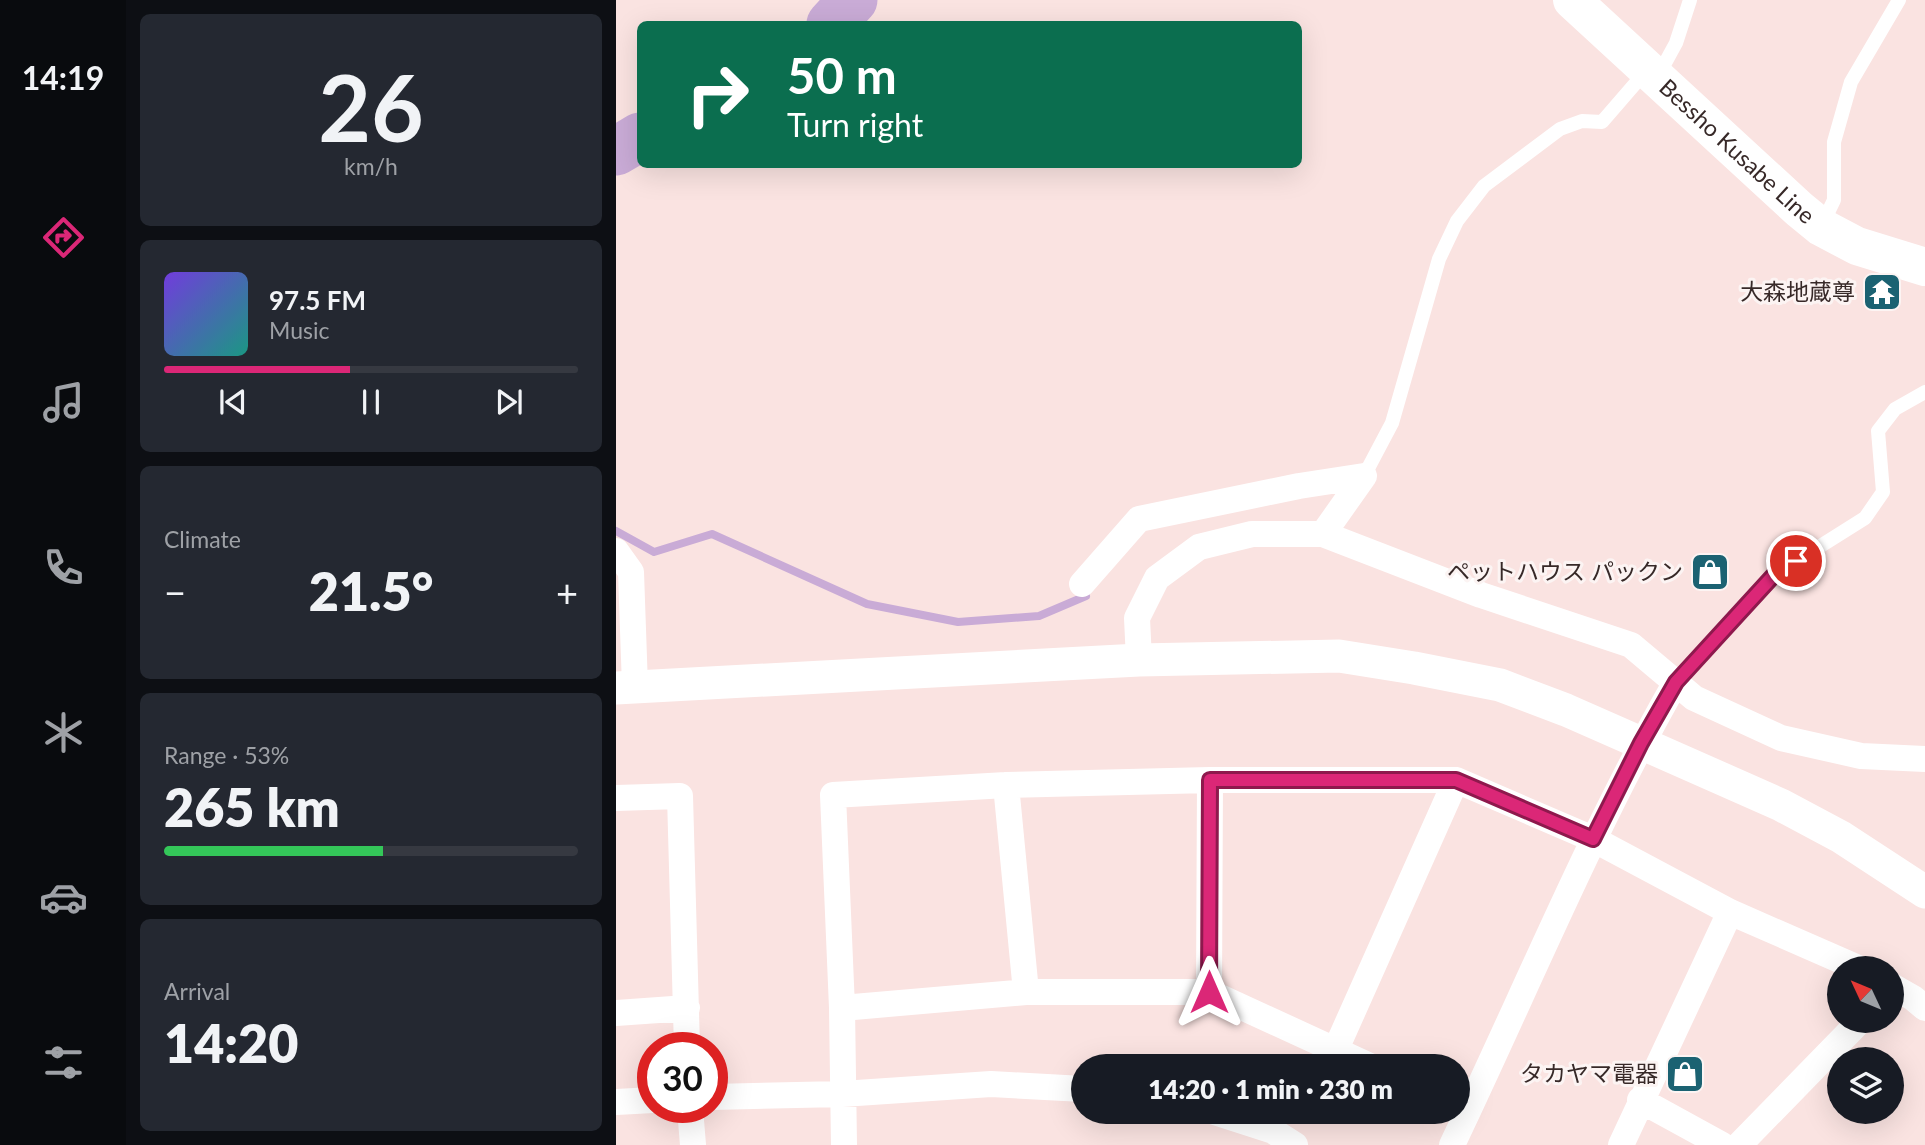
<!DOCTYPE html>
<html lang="en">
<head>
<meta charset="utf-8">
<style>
	:root { --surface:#171b24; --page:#242831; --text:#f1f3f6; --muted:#9ea1a6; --line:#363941; --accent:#db2777 }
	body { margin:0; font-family:Lato,"Noto Sans JP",sans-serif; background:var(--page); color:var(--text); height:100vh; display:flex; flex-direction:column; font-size:26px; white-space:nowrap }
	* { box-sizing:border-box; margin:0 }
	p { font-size:23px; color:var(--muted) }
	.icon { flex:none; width:38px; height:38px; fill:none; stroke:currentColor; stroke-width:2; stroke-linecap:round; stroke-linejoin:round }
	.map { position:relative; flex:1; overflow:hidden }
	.sheet { display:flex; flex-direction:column; gap:14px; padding:14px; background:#0d0f14; width:490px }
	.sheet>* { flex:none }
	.hud { position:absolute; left:21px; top:21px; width:665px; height:147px; border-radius:10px; box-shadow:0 7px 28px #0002; background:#0b6e4f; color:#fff; overflow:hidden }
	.needle { width:46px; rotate:314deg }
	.controls { position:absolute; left:1211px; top:956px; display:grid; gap:14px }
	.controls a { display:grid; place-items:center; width:77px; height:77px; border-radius:50%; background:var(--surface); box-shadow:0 7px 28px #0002; font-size:35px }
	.speed { position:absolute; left:21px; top:1032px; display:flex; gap:14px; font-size:35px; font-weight:700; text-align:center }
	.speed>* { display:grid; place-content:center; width:91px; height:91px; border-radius:50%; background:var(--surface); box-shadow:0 7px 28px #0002; line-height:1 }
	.speed .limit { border:10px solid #d22; background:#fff; color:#111 }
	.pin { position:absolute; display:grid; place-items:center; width:60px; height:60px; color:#fff; margin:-30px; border:4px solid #fff; border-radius:50%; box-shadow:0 2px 7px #0007 }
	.me { position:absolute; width:77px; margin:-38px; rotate:0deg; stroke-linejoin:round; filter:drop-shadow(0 0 5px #0008) }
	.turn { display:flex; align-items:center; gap:24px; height:147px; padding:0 35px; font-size:32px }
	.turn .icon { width:91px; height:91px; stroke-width:2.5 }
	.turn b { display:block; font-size:49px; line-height:60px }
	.big { font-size:52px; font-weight:800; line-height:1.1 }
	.sheet .tile { flex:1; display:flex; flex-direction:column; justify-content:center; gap:10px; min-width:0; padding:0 24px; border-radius:10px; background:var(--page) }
	.sheet .dial { align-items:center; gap:0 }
	.dial b { font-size:91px; line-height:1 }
	.song { display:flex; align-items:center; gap:21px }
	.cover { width:84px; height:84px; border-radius:10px; background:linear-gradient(135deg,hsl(260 70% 55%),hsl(170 70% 35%)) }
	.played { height:7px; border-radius:4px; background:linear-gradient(90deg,var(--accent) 45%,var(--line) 45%) }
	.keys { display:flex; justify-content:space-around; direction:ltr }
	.heat { display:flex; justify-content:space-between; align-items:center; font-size:38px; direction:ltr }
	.charge { height:10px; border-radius:5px; background:linear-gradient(90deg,#34c759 53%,var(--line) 0) }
	.trip { position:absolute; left:455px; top:1054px; width:399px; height:70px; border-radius:35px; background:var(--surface); box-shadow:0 7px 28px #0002; font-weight:800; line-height:70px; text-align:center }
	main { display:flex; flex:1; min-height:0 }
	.dock { display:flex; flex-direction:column; width:126px; justify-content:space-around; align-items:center; background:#090b0e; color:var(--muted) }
	.dock .icon { width:49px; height:49px }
	.dock .current { color:var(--accent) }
	.dock b { font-size:32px; color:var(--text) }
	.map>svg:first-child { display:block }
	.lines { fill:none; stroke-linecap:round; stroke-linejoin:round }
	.stream { stroke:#c9abd6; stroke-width:8 }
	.river { stroke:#c9abd6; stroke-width:49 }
	.service { stroke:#fff; stroke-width:14 }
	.minor { stroke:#fff; stroke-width:26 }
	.tertiary { stroke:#fff; stroke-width:33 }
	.secondary { stroke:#fff; stroke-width:38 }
	.route-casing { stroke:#8e194d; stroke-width:18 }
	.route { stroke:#db2777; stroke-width:12 }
	.labels { text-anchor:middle; stroke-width:6; stroke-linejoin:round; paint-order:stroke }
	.street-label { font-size:23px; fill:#372928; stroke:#fcf4f3 }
	.poi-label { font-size:23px; fill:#372928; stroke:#fcf4f3; text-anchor:end }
</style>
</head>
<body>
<main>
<nav class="dock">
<b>14:19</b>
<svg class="icon current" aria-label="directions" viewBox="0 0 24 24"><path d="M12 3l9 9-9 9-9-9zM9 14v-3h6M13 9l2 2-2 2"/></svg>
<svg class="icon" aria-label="music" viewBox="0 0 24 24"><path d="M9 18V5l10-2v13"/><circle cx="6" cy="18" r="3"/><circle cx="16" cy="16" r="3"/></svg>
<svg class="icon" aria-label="phone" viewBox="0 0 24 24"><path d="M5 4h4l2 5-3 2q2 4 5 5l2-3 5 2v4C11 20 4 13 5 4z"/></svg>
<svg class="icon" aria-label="climate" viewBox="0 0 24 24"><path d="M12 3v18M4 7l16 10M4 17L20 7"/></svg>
<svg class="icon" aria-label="car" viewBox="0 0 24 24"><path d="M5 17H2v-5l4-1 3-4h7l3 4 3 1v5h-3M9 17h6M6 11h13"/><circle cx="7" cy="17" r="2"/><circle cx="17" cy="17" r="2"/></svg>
<svg class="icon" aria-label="filters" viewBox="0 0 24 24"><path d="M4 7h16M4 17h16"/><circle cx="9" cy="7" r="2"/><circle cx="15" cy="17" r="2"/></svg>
</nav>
<section class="sheet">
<div class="tile dial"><b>26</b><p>km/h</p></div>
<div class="tile">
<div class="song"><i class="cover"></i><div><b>97.5 FM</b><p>Music</p></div></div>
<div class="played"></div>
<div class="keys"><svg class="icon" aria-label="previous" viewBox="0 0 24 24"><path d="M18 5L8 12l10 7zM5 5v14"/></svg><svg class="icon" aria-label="pause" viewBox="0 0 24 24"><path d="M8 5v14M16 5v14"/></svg><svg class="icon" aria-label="next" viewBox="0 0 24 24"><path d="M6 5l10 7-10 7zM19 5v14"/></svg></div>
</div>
<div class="tile"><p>Climate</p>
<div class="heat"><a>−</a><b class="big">21.5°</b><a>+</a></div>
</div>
<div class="tile"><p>Range · 53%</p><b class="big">265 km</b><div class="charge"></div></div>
<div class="tile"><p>Arrival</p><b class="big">14:20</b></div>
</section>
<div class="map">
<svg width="1309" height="1145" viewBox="0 0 1309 1145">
	<rect width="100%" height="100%" fill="#fae3e1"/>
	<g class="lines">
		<path class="stream" d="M0 531 38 552 96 534 251 604 342 622 423 616 470 596"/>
		<path class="river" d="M215 24 237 0
			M0 151 24 137"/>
		<path class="service" d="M1042 76 1060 43 1074 0
			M1206 225 1218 200V142L1235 82 1283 0
			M748 476 776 423 823 259 841 221 868 186 944 129 966 121 986 122 1031 70
			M1060 682 1157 576 1249 518 1267 492 1262 431 1279 409 1309 392"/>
		<path class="minor" d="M707 534 748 476
			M0 551 15 572 19 687
			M466 584 523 519 683 486 748 476
			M523 660 521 618 541 578 583 547 636 534H707L865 595 1015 645 1078 698 1165 738 1245 756 1309 759
			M390 785 410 992
			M0 798 64 796 71 1048
			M1276 986 1297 998 1309 1008
			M593 992 594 780
			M226 1008 410 992H593L754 1066
			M0 1013 71 1008
			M720 1049 840 780
			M96 1097 226 1094 375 1084 467 1089
			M1024 1100 1106 1145
			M0 1102 37 1100
			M74 1108 77 1145
			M595 1111 657 1131 679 1145
			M228 1145 226 1008 217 795 390 785 594 780H840L977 839 1114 912 1242 968
			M836 1145C910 990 975 831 1060 682
			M1005 1145 1114 912
			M1123 1145 1245 1020"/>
		<path class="tertiary" d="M0 688 523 660 723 656 798 668 884 685 950 710 1025 743 1165 805 1225 837 1309 892"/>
		<path class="secondary" id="s1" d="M956 0 1183 209 1205 227 1241 246 1309 267"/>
	</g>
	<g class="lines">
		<defs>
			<path id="route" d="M593 992 594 780H840L977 839 1025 743 1060 682 1157 576 1180 561"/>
		</defs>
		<use href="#route" class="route-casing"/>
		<use href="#route" class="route"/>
	</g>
	<defs>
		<symbol id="temple-square" viewBox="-11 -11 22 22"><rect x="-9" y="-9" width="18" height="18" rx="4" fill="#1b6272" stroke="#fcf4f3"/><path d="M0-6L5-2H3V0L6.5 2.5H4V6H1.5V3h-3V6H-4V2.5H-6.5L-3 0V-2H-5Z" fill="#fff"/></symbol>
		<symbol id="shop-square" viewBox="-11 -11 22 22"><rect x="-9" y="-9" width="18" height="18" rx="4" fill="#1b6272" stroke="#fcf4f3"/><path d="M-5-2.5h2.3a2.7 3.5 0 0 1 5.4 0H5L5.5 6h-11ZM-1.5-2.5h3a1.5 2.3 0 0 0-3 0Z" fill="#fff"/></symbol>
	</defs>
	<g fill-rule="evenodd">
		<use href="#temple-square" x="1244" y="270" width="44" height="44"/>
		<use href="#shop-square" x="1072" y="550" width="44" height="44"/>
		<use href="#shop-square" x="1047" y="1052" width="44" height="44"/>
	</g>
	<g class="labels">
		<g class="street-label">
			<text dy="8" stroke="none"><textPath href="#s1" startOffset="224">Bessho Kusabe Line</textPath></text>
		</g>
		<g class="poi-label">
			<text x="1239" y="300">大森地蔵尊</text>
			<text x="1067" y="580">ペットハウス パックン</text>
			<text x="1042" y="1082">タカヤマ電器</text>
		</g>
	</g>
</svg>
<div class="controls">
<a><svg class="needle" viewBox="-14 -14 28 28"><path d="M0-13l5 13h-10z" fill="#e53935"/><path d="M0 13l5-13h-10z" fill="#9ea1a6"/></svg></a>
<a><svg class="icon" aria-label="layers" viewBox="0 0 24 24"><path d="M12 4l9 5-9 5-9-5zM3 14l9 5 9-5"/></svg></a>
</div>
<div class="speed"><div class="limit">30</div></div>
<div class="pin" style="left:1180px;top:561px;background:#d93025"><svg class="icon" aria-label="arrive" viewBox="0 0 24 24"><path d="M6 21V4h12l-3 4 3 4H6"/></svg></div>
<svg class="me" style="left:593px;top:992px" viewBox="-20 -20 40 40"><path d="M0-17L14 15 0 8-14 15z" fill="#db2777" stroke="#fff" stroke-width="4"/></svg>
<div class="trip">14:20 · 1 min · 230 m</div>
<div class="hud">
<div class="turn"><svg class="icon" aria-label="right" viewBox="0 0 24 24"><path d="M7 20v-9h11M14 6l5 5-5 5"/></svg><div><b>50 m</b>Turn right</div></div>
</div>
</div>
</main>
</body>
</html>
